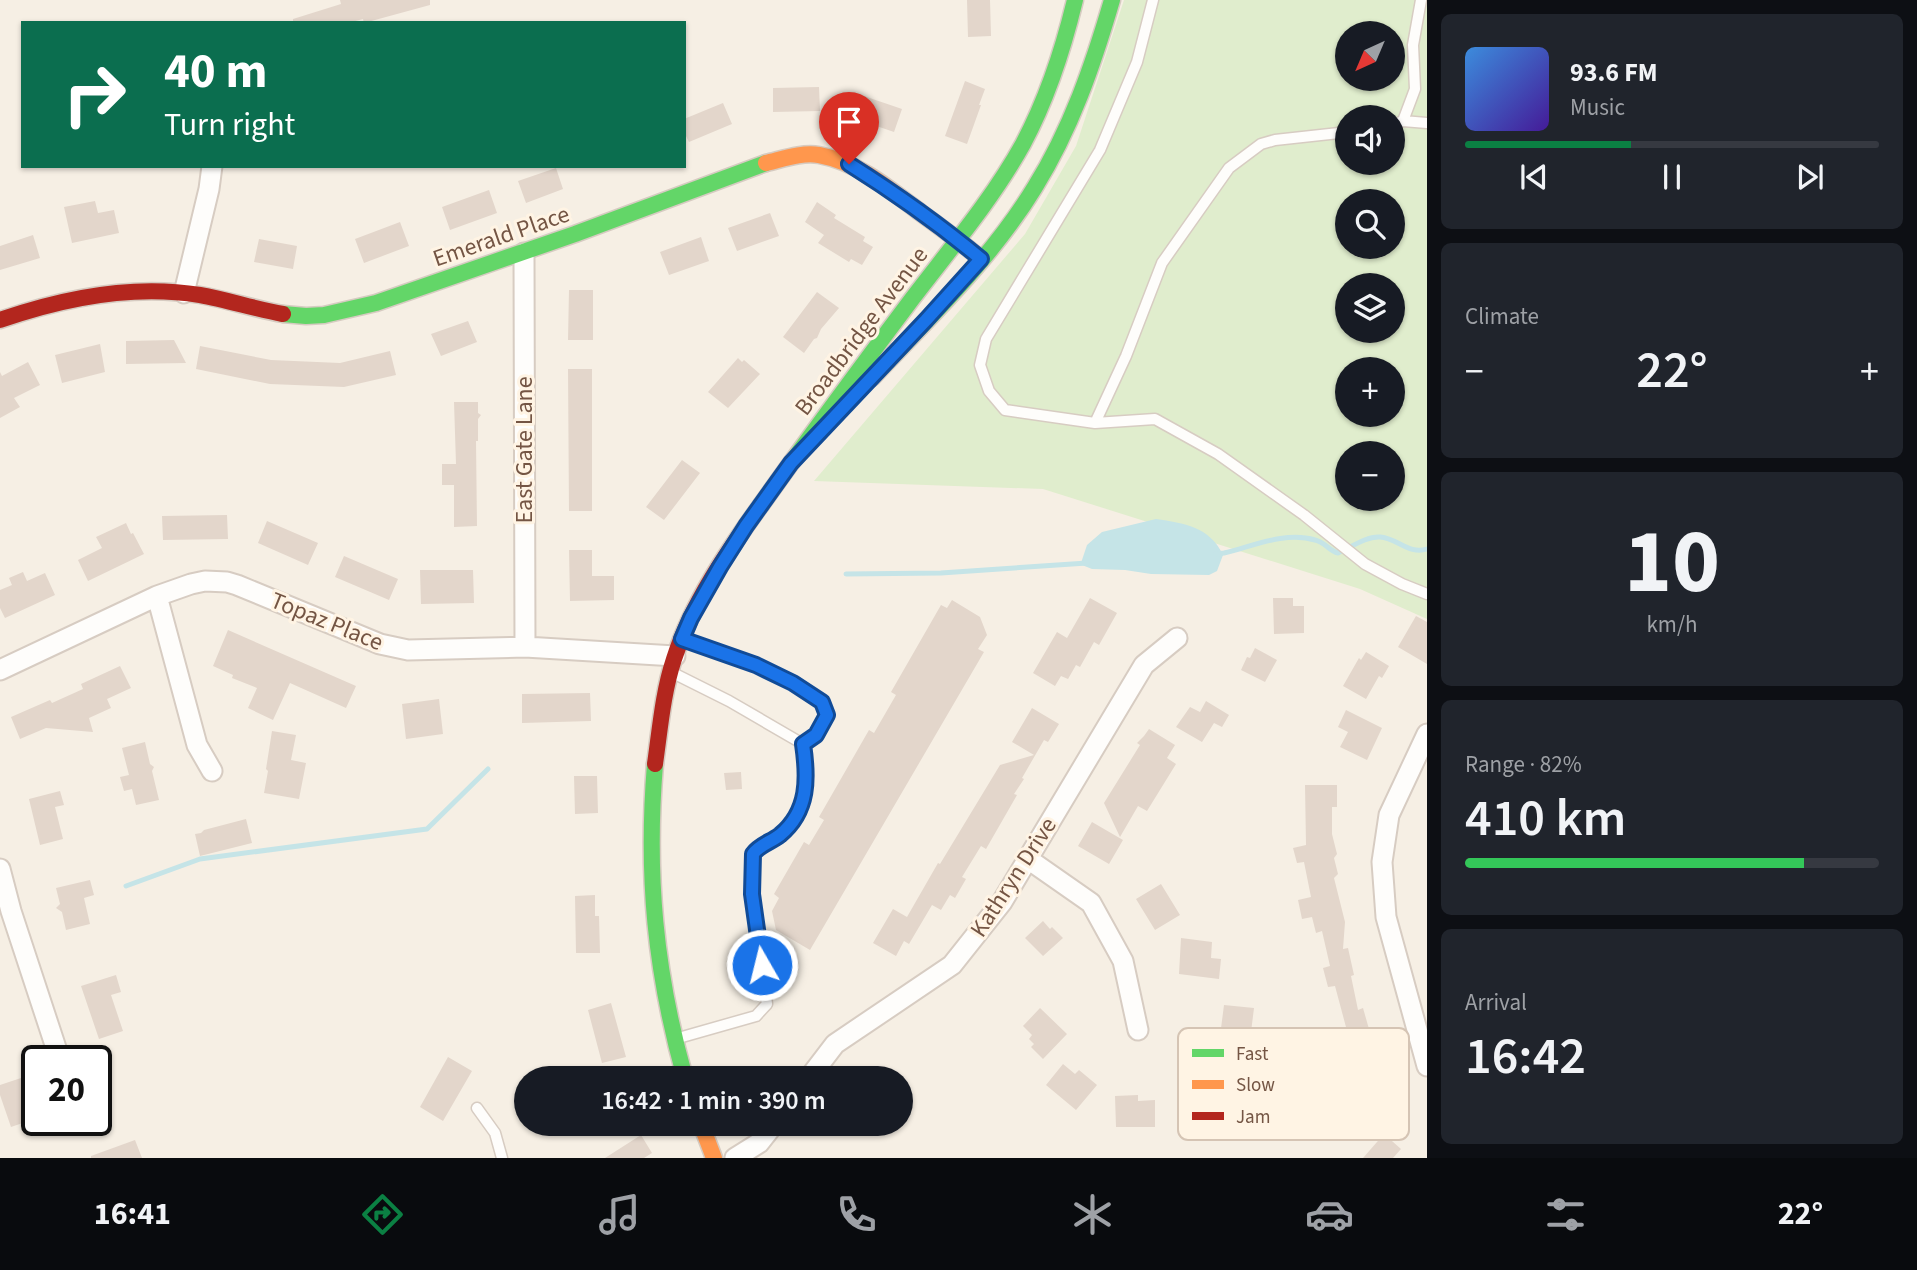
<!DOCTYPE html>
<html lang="en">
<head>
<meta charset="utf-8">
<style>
	:root { --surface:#171b24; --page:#20242c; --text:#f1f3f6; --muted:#9ea1a6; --line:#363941; --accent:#0b8043 }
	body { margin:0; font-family:"Source Sans 3",sans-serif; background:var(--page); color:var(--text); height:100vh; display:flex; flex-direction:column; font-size:26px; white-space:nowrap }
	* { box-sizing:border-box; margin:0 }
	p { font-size:23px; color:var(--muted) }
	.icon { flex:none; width:38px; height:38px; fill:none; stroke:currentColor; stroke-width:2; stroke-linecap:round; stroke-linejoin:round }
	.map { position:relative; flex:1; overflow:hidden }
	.sheet { display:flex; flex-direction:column; gap:14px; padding:14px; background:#0d0f14; width:490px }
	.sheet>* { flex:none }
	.guide { position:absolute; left:21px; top:21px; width:665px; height:147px; border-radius:0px; box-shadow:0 2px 5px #0004; background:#0b6e4f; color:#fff; overflow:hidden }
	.needle { width:46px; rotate:224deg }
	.buttons { position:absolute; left:1335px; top:21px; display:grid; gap:14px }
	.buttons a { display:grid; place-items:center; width:70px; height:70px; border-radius:50%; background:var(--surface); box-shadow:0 2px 5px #0004; font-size:35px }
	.speed { position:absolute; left:21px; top:1045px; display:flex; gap:14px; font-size:35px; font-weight:700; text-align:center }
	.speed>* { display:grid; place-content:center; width:91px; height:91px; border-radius:50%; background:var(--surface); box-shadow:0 2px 5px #0004; line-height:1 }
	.speed .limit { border:4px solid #111; border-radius:10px; background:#fff; color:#111 }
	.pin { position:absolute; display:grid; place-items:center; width:60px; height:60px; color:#fff; margin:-72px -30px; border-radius:50% 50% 50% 0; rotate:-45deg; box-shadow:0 0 7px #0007 }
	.pin .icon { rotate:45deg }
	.me { position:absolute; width:77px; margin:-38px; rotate:352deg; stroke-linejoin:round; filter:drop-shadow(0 0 5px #0008) }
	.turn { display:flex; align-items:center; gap:24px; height:147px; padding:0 28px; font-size:32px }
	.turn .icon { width:91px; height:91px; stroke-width:2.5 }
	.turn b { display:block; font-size:49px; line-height:60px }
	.big { font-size:52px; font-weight:600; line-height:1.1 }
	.sheet .widget { flex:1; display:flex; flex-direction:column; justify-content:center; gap:10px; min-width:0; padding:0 24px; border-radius:10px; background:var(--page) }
	.sheet .dial { align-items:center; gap:0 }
	.dial b { font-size:91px; line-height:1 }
	.song { display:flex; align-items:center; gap:21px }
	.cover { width:84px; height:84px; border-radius:10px; background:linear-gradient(135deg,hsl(210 70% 55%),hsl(260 70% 35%)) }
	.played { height:7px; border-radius:4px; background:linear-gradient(90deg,var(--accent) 40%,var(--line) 40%) }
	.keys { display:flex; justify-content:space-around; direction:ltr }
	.heat { display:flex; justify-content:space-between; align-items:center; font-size:38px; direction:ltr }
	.charge { height:10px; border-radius:5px; background:linear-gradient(90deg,#34c759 82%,var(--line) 0) }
	.trip { position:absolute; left:514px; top:1066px; width:399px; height:70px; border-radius:35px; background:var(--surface); box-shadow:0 2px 5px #0004; font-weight:600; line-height:70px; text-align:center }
	.menu { display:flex; height:112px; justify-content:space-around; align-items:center; background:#090b0e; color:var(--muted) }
	.menu .icon { width:49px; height:49px }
	.menu .active { color:var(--accent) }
	.menu b { font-size:32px; color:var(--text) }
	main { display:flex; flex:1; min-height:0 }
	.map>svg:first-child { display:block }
	.green { fill:#e0edcd; fill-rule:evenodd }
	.water { fill:#c5e4e7 }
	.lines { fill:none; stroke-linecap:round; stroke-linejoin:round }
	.stream { stroke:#c5e4e7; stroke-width:5 }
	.building { fill:#e3d6cb }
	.lane-casing { stroke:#d7ccc2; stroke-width:13 }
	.street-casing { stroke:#d7ccc2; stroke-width:23 }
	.fast-casing { stroke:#d6cbc1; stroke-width:19 }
	.slow-casing { stroke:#d6cbc1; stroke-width:19 }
	.jam-casing { stroke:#d6cbc1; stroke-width:19 }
	.lane { stroke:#fefdfb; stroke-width:10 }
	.street { stroke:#fefdfb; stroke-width:19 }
	.fast { stroke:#63d668; stroke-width:16 }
	.slow { stroke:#ff974d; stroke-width:16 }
	.jam { stroke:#b3261e; stroke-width:16 }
	.route-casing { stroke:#114b97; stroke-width:18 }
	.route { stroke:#1a73e8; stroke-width:12 }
	.labels { text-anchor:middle; stroke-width:6; stroke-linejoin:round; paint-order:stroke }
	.street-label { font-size:24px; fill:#745544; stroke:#fff4e4 }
	.key { fill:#fff4e4; stroke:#d5c4b4; stroke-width:2 }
	.key-label { font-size:19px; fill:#745544 }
</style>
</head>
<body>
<main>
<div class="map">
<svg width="1427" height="1158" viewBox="0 0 1427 1158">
	<rect width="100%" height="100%" fill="#f6efe4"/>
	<path class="green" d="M1124 0H1427V619L1360 589 1043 489 814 481 1025 234 1076 146ZM1348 33H1393V79H1348ZM1348 117H1393V163H1348ZM1348 201H1393V247H1348ZM1348 285H1393V331H1348ZM1348 369H1393V415H1348ZM1348 453H1393V499H1348Z"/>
	<path class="water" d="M1156 519C1184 523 1210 527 1223 555L1217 571 1209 575 1151 574 1125 570 1092 569 1082 565 1081 563 1087 545 1102 532Z"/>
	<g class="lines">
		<path class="stream" d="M1216 554 1224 553C1253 546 1286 531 1315 540 1325 542 1329 551 1338 553 1350 548 1366 536 1380 537 1397 538 1409 555 1427 549
			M846 574 941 573 1087 563
			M126 886 200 859 427 829 488 769"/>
	</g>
	<path class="building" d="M340 0H430V5L364 23 363 19 348 23H293V19L341 4Z
		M967 0H990L991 36 968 37Z
		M965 81 985 89 979 105H981L967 144 945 136Z
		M819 87 820 111 773 112V88Z
		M861 95 902 109 894 132 853 118Z
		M723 103 732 124 689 142 684 132V119Z
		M556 168 563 189 526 203 518 181Z
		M489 190 497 213 450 230 442 207Z
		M95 201 98 213 114 210 119 233 72 243 64 207Z
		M817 202 836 215 834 218 865 237 863 241 873 247 862 265 851 259 849 262 818 243 824 235 805 222Z
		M770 213 779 236 737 251 728 228Z
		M400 222 409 246 364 263 355 239Z
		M33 235 40 258 0 270V246Z
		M701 237 709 261 669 275 660 252Z
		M259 239 297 246 293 269 254 262Z
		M569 290H593V340H568Z
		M817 292 839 308 821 329 817 338 814 339 804 353 783 337Z
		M468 321 477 342 441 356 431 334Z
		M174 340 186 363 126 364V341Z
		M100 344 105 372 62 383 55 355Z
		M200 346 271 360 340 363 390 351 396 375 344 387 270 384 196 369Z
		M738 358 742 362 744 360 760 374 728 408 708 392Z
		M28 362 40 385 14 398 20 407 0 418V372L2 376Z
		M568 369H592V511H569Z
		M454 402H478V413L481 415 478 419V441H476L477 526 454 527V485H442V464H456Z
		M682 460 700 473 664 520 646 507Z
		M227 515 228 539 163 540 162 516Z
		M267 521 318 543 308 565 258 543Z
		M126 523 131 534 133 533 144 554 88 581 78 560 102 548 96 537Z
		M569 550H592V576H614V600L570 601Z
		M344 556 398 579 389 600 335 577Z
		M420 570H473L474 603 421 604Z
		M23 572 27 581 45 573 55 595 5 618 0 608V590L12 585 9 578Z
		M1090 598 1117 613 1099 645 1094 642 1080 667 1076 665 1068 679 1061 676 1055 686 1033 673 1057 632 1067 638Z
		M1273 598H1293V606H1304V633L1274 634Z
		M952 600 980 617 987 635 978 649 984 652 810 950 776 930 772 911 779 898 774 894 804 842 809 845 824 820 819 817 869 730 874 733 896 695 891 692 941 605 947 608Z
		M1416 616 1427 622V664L1398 647Z
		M228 630 356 686 346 708 290 683 273 720 248 708 257 688 232 678 233 675 213 666Z
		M1255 648 1277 660 1265 682 1241 670 1247 657 1250 658Z
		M1366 652 1389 666 1382 678 1379 676 1366 699 1343 686 1359 658 1361 660Z
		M120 666 131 688 107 699 111 708 89 718 93 732 46 728 20 739 11 717 50 700 52 703 83 689 81 684Z
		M590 693 591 721 522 723V694Z
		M439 699 443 734 406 739 402 704Z
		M1206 701 1229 715 1222 727 1214 723 1202 742 1176 727 1190 707 1200 712Z
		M1032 708 1059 724 1048 742 1044 740 1022 778 1024 779 1014 794 1017 795 986 849 981 846 962 877 966 879 955 898 950 895 941 910 932 905 909 944 904 941 896 956 873 943 893 909 907 917 938 863 940 864 1000 765 1034 755 1012 742Z
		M1346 710 1382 728 1367 760 1340 747 1348 732 1338 727Z
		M1149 729 1175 745 1167 758 1176 764 1147 811 1138 806 1120 837 1104 803 1140 745 1137 743 1144 736Z
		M272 731 296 735 291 760 306 763 299 799 264 793 268 771 266 769Z
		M145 742 150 764 154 767 152 771 159 800 136 805 132 789 124 791 120 777 129 775 122 748Z
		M741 772 742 789 726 790 724 773Z
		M574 776H597L598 813 575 814Z
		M1305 785H1337V807H1332V834L1337 854 1334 858 1338 874 1334 878 1345 922 1343 949 1348 948 1354 975 1351 976 1358 1010 1363 1008 1371 1036 1350 1042 1335 986 1328 987 1323 968 1330 966 1322 931 1316 933 1312 917 1302 919 1298 900 1311 897 1304 862 1297 863 1293 848 1306 845Z
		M60 791 64 805 55 807 63 839 40 845 29 799Z
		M246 819 252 843 200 856 195 834 201 833 204 830Z
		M1092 822 1123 840 1109 864 1078 846Z
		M90 880 94 895 84 898 90 924 66 930 62 912 56 908 60 904 56 888Z
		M1161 884 1180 915 1155 930 1136 899Z
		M595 895V916H599L600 953H576L575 896Z
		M1043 921 1050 929 1052 927 1063 938 1043 956 1025 938Z
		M1181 938 1212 942 1211 958 1221 959 1219 979 1179 974Z
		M116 975 121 992 111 995 123 1031 99 1039 81 986Z
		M611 1003 626 1057 602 1063 588 1010Z
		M1224 1005 1254 1008 1249 1048 1219 1044Z
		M1040 1008 1067 1034 1043 1059 1031 1047 1034 1044 1029 1039 1032 1035 1023 1026Z
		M448 1057 472 1071 443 1121 420 1107Z
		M1063 1064 1075 1074 1079 1070 1097 1085 1076 1110 1046 1085Z
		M21 1078 34 1119 11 1127 0 1095V1085Z
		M1138 1095V1101L1155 1100V1127H1116L1115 1096Z
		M1384 1134 1401 1149 1393 1158H1363Z
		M641 1135 652 1153 644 1158H605Z
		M135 1140 142 1158H91V1156Z"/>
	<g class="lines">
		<defs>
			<path id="lane" d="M1153 0 1137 62 1100 150 986 339 980 365 989 391 1005 410 1095 423 1155 419 1218 454 1304 515 1365 564 1402 584 1427 594
				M1403 121 1415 89 1413 45 1421 0
				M1393 125 1403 121 1427 123
				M1095 423 1126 356 1162 263 1229 168 1261 144 1275 140 1348 132
				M671 672 729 701 803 744 816 735 827 715 822 702 793 683 756 665 684 639
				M675 1039 756 1016 767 1004 752 894 753 854C759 845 771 842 780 835 810 810 808 779 803 744
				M477 1108 495 1133 502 1158"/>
			<path id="street" d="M524 253 525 647
				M184 293 209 189 212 166
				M157 596 197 745 212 771
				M0 670 157 596 191 584 205 581 227 582 237 585 380 644 408 650 525 647 675 656
				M1427 734 1389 815 1382 862 1386 917 1427 1066
				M1028 859 1091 903 1123 961 1138 1030
				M0 869 11 911 60 1060
				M809 1078 835 1044 952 965 1002 902 1144 665 1177 638
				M735 1158 759 1143 774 1124"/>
			<path id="fast" d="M283 314 306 316 324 315 376 303 575 234 766 163
				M872 378C929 318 992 258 1035 187 1071 129 1093 65 1112 0
				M761 505C810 436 861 367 912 299 950 249 992 200 1023 144 1047 99 1063 50 1075 0
				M655 764C646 875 655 971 685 1078"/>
			<path id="slow" d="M766 163C783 159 802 152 819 155 858 162 891 190 921 213 942 228 962 243 981 259
				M701 1124 714 1158"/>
			<path id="jam" d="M0 320C63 298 133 284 200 295 228 300 255 309 283 314
				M655 764C660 729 663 692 674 659 692 603 727 552 761 505"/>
		</defs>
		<use href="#lane" class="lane-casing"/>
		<use href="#street" class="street-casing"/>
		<use href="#fast" class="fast-casing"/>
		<use href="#slow" class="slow-casing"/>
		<use href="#jam" class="jam-casing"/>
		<use href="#lane" class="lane"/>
		<use href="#street" class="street"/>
		<use href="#fast" class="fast"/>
		<use href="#slow" class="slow"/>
		<use href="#jam" class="jam"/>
	</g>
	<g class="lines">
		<defs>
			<path id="route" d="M762 965 752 894 753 854C759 845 771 842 780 835 809 811 808 778 803 744L816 735 827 715 822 702 793 683 756 665 682 639 691 618 720 567 746 526 791 463 926 320 981 259C939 224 895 193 849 164"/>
		</defs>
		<use href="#route" class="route-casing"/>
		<use href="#route" class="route"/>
	</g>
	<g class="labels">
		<g class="street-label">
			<text transform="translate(501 236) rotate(-19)" y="8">Emerald Place</text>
			<text transform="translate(861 331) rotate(-53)" y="8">Broadbridge Avenue</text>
			<text transform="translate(524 450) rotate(-90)" y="8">East Gate Lane</text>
			<text transform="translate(327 621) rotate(22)" y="8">Topaz Place</text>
			<text transform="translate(1013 877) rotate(-57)" y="8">Kathryn Drive</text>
		</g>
	</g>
	<rect x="1178" y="1028" width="231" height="112" rx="10" class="key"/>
	<rect x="1192" y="1049" width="32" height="8" fill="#63d668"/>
	<rect x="1192" y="1080" width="32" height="9" fill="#ff974d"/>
	<rect x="1192" y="1112" width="32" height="8" fill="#b3261e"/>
	<g class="key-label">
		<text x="1236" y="1060">Fast</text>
		<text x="1236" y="1091">Slow</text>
		<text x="1236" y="1123">Jam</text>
	</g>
</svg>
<div class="buttons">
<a><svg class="needle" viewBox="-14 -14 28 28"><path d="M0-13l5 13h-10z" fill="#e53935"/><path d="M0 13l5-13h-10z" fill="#9ea1a6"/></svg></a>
<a><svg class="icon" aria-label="sound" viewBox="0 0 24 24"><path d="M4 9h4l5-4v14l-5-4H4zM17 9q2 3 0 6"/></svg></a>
<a><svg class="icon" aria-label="search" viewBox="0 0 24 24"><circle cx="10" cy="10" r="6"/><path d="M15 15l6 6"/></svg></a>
<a><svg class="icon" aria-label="layers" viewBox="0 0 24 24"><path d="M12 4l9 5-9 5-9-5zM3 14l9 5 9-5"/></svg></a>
<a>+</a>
<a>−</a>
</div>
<div class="speed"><div class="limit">20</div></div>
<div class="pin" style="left:849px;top:164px;background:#d93025"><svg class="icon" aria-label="arrive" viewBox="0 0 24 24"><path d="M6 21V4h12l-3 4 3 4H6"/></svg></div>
<svg class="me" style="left:762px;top:965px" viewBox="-20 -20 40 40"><circle r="17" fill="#1a73e8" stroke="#fff" stroke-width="3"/><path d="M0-11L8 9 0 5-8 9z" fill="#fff"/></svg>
<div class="trip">16:42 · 1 min · 390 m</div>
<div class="guide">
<div class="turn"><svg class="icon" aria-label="right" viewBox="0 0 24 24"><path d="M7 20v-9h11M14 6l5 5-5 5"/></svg><div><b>40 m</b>Turn right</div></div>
</div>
</div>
<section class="sheet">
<div class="widget">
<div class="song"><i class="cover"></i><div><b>93.6 FM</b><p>Music</p></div></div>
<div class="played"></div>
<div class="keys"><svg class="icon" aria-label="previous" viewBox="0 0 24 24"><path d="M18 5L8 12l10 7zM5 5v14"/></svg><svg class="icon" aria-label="pause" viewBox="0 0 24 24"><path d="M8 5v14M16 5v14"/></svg><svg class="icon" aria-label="next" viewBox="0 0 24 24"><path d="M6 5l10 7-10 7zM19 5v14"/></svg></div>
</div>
<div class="widget"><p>Climate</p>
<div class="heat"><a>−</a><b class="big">22°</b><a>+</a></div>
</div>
<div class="widget dial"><b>10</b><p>km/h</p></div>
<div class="widget"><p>Range · 82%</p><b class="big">410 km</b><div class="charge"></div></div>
<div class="widget"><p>Arrival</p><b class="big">16:42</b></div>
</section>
</main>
<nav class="menu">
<b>16:41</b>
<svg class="icon active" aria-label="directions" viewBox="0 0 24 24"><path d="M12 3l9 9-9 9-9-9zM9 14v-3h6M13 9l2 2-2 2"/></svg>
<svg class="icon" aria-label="music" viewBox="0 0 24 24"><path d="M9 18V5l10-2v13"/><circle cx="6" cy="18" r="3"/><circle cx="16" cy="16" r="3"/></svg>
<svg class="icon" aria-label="phone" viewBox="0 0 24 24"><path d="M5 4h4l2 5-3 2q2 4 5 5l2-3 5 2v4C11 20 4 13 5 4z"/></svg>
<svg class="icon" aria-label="climate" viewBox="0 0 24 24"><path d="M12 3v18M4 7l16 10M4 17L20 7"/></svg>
<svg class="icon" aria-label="car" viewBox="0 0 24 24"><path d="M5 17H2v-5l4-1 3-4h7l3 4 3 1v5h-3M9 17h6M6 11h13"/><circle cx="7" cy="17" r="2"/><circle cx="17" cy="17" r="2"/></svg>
<svg class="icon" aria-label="filters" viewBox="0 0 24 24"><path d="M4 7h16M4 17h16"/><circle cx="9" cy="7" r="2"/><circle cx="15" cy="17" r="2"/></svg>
<b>22°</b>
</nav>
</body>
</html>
